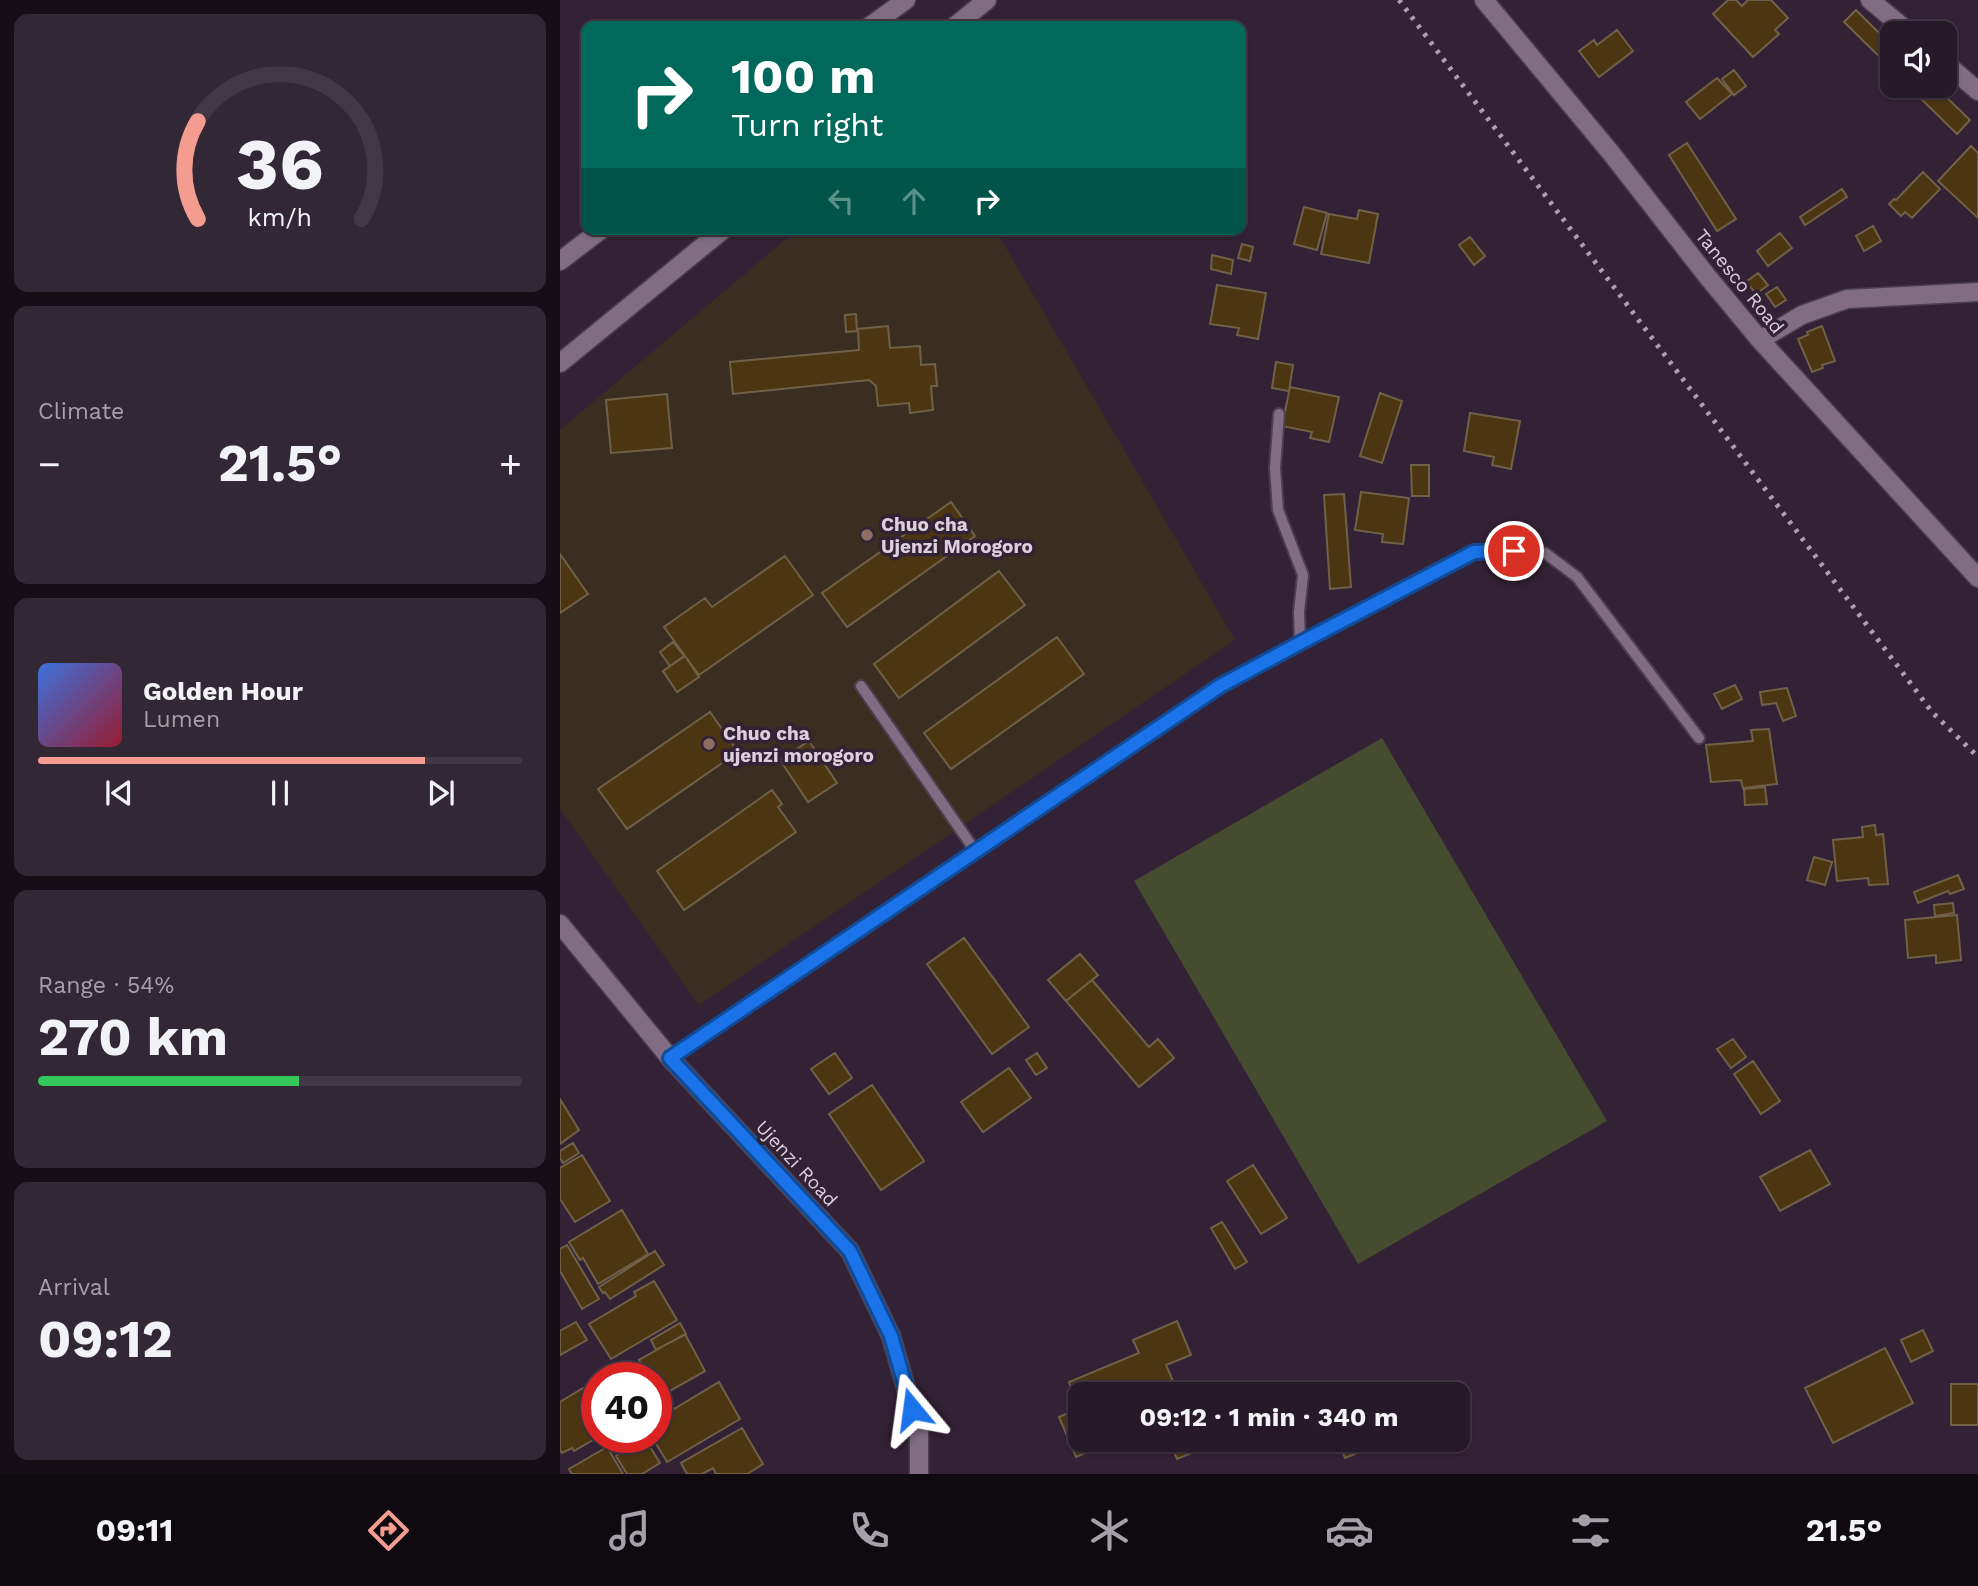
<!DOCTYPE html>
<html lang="en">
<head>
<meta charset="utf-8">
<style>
	:root { --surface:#261a28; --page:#322734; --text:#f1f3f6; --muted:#a4a1a8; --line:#423845; --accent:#f59c91 }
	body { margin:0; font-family:"Work Sans",sans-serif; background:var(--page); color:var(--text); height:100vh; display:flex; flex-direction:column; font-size:26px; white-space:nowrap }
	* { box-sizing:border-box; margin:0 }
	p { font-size:23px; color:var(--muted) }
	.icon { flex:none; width:38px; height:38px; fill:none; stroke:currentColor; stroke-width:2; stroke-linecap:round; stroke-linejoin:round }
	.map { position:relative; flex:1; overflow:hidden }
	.drawer { display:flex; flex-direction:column; gap:14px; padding:14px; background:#150e16; width:560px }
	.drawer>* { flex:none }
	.hud { position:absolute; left:21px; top:21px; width:665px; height:214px; border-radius:14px; box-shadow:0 2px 5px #0004,0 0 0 2px var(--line); background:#00695c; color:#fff; overflow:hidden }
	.tools { position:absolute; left:1320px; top:21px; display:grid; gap:14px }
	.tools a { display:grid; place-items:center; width:77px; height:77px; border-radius:14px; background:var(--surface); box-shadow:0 2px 5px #0004,0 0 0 2px var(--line); font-size:35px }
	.speed { position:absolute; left:21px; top:1362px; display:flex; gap:14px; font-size:35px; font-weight:700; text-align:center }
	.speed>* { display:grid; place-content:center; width:91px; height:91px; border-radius:50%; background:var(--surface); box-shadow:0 2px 5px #0004,0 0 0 2px var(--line); line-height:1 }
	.speed .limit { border:10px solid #d22; background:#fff; color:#111 }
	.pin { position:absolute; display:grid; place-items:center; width:60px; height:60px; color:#fff; margin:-30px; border:4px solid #fff; border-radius:50%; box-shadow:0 2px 7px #0007 }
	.me { position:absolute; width:77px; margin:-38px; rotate:344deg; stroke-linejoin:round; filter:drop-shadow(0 0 5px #0008) }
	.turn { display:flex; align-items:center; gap:24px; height:147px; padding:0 35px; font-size:32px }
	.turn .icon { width:91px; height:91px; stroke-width:2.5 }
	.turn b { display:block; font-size:49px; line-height:60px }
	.lanes { display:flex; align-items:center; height:66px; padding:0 35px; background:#0003; justify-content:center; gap:35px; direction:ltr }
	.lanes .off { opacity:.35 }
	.big { font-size:52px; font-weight:700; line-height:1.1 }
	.drawer .widget { flex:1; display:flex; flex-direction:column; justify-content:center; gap:10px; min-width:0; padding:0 24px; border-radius:14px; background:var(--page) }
	.drawer .dial { align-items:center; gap:0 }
	.dial svg { height:182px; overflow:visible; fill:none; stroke:var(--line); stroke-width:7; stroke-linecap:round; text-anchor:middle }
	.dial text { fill:var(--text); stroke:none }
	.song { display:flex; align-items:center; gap:21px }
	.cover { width:84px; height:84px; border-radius:10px; background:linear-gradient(135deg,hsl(220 70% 55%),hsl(350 70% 35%)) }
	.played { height:7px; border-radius:4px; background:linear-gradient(90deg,var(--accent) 80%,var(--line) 80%) }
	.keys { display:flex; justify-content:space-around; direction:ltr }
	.heat { display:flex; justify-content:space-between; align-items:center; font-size:38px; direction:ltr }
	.charge { height:10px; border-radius:5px; background:linear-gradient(90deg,#34c759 54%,var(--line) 0) }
	.trip { position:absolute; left:508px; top:1382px; width:402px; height:70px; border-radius:14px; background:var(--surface); box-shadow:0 2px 5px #0004,0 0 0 2px var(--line); font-weight:700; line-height:70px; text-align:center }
	.tabs { display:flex; height:112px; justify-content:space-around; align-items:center; background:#0f0a10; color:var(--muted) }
	.tabs .icon { width:49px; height:49px }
	.tabs .active { color:var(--accent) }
	.tabs b { font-size:32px; color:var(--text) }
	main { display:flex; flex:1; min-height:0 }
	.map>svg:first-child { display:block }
	.education { fill:#3a2e20 }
	.green { fill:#464c30 }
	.building { fill:#4c3511; stroke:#716048; stroke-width:2 }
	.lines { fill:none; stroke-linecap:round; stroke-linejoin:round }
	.lane-casing { stroke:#4c3e4e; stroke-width:14 }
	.street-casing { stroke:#4c3e4e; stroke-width:21 }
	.secondary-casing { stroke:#4c3e4e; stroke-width:21 }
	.lane { stroke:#816c83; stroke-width:10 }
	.street { stroke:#816c83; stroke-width:18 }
	.secondary { stroke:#816c83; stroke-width:18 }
	.rail { stroke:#ac9fae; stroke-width:5; stroke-dasharray:3.5 7; stroke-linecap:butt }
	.route-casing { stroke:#114b97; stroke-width:18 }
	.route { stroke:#1a73e8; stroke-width:12 }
	.education-dot { fill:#8d6e63; stroke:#332235; stroke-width:2.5 }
	.labels { text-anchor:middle; stroke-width:7; stroke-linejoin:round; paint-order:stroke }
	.street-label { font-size:19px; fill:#dcd0dd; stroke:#332235 }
	.poi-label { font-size:19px; font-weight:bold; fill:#dcd0dd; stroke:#332235; text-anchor:start }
</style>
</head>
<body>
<main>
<section class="drawer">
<div class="widget dial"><svg viewBox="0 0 100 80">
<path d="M14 69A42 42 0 1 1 86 69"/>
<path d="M14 69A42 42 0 0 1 14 26" stroke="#f59c91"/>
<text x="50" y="56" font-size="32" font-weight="700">36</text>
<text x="50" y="72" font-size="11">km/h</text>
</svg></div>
<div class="widget"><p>Climate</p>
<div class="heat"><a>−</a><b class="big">21.5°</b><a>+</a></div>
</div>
<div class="widget">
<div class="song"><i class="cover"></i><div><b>Golden Hour</b><p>Lumen</p></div></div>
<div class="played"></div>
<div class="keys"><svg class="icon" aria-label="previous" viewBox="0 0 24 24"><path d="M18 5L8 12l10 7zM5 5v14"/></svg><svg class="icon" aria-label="pause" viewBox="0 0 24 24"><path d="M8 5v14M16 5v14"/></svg><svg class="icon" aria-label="next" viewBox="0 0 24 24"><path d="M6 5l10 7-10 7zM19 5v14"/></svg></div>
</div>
<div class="widget"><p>Range · 54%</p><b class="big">270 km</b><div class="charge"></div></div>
<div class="widget"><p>Arrival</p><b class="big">09:12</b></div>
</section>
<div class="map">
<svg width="1418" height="1474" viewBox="0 0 1418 1474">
	<rect width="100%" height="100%" fill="#332235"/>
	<path class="education" d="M238 229H435L675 640 139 1005 0 809V430Z"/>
	<path class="green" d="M822 738 1047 1121 798 1264 574 881Z"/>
	<path class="building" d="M1168 0H1176L1182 6 1188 0H1211L1228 18 1215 30 1219 34 1193 57 1153 14Z
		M1296 10 1332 46V69L1284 22Z
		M1057 30 1073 51 1039 77 1019 51 1034 40 1037 45Z
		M1174 70 1186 86 1174 95 1162 79Z
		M1157 78 1172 94 1140 119 1126 102Z
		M1348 86H1375L1410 120 1397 134Z
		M1127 143 1176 219 1157 231 1109 155Z
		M1411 146 1418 153V218L1378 181Z
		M1363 172 1380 189 1352 218 1345 212 1341 216 1329 204 1334 199 1336 200Z
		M1282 189 1287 197 1245 225 1240 217Z
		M744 207 767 213 757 250 734 244Z
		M799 210 818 214 809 263 761 254 769 214 797 219Z
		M1313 226 1321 241 1304 251 1296 236Z
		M1220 233 1232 248 1208 266 1197 251Z
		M910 237 925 256 914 265 899 245Z
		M682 244 693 247 690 261 678 258Z
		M652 255 673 260 671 274 651 269Z
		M1198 273 1208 285 1196 294 1186 282Z
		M657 285 706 293 698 339 677 335 679 328 650 324Z
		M1217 287 1226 300 1215 307 1206 294Z
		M296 314 297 331 286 332 285 315Z
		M328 326 330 348 360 346 361 365 375 364 377 386H371L373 410 350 413 349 403 318 406 316 386 309 380 173 394 170 362 299 350 298 329Z
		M1262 326 1275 361 1262 365 1263 368 1252 372 1238 339 1248 335 1247 332Z
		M716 362 733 365 729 391 712 388Z
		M730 387 779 397 769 442 750 438 752 432 722 426Z
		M820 393 842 401 822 463 800 456Z
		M107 394 112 448 51 453 46 400Z
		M910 413 960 421 951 469 932 465 934 457 904 451Z
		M851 465H869V496H852Z
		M801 492 849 498 843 544 822 542 823 534 795 530Z
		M784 494 791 587 770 589 764 495Z
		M391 502 415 536 287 627 262 593Z
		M0 554 28 594 0 613Z
		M225 556 253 595 139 675 104 627 145 598 152 607Z
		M439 571 465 605 339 698 314 664Z
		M497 637 524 674 391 769 364 733Z
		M113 642 124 656 110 666 100 652Z
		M125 656 139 677 117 692 103 671Z
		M1175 685 1182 699 1162 709 1154 694Z
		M1227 688 1236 716 1223 721 1216 703 1202 705 1200 692Z
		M150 712 178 752 67 829 38 789Z
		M1209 729 1217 784 1183 788 1181 780 1151 782 1146 745 1193 741 1191 730Z
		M249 741 277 783 248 802 220 760Z
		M1205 787 1207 804 1185 805 1184 789Z
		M212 790 222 804 218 807 236 832 124 910 97 871Z
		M1315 825 1316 835 1323 834 1328 884 1309 885 1308 878 1277 881 1273 840 1303 837 1302 827Z
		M1254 857 1272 862 1265 885 1247 880Z
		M1398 875 1404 889 1390 894 1388 891 1358 903 1354 892Z
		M1393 903 1394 913 1375 916 1374 905Z
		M1397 915 1401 960 1376 963V955L1348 958 1345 920Z
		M404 938 469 1027 432 1054 367 964Z
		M520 954 538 975 506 1001 488 980Z
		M532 980 589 1047 598 1039 614 1058 579 1087 506 1001Z
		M1173 1039 1186 1057 1171 1068 1157 1049Z
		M275 1053 292 1078 269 1094 251 1069Z
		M477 1053 487 1068 476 1075 466 1060Z
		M1193 1061 1220 1101 1201 1114 1174 1074Z
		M449 1068 471 1098 423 1132 401 1102Z
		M312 1085 364 1161 321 1190 269 1114Z
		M0 1099 19 1130 0 1144Z
		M13 1143 19 1153 3 1163 0 1158V1151Z
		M1250 1150 1270 1184 1220 1211 1200 1177Z
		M22 1155 50 1201 15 1222 0 1199V1168Z
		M693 1165 727 1218 701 1234 667 1181Z
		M62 1210 88 1254 38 1284 23 1258 20 1260 9 1242Z
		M662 1222 687 1262 675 1269 651 1228Z
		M7 1245 39 1299 22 1309 0 1271V1249Z
		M95 1251 104 1265 50 1299 45 1292 43 1293 39 1287Z
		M94 1281 117 1320 51 1359 29 1324 76 1296 74 1292Z
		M617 1321 631 1355 606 1365 619 1395H520V1440H556L516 1457 499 1417 519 1408 509 1382 579 1353 573 1340Z
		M16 1322 27 1340 0 1355V1331Z
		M120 1323 126 1334 96 1350 91 1340Z
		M1363 1330 1373 1351 1351 1362 1341 1340Z
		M125 1334 145 1371 99 1397 96 1391V1377H88L79 1360Z
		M1325 1348 1353 1403 1273 1443 1245 1388Z
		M45 1370 50 1377H37V1392L29 1380Z
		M159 1382 180 1419 107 1462 92 1437H96V1399L105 1394 114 1409Z
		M1391 1384H1418V1425H1391Z
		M23 1388 37 1410 38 1437 14 1451 12 1448 2 1453 0 1450V1402Z
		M182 1428 203 1464 187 1474H156L153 1468 142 1474H127L121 1463Z
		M63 1437H84L100 1463 82 1474H67L56 1456 70 1447Z
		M609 1440H638L641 1449 617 1459Z
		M777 1440H801L805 1450 785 1458Z
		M47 1447 63 1474H12L9 1469Z"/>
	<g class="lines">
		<defs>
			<path id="lane" d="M719 414 715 468 718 510 743 575 739 612 740 643
				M301 686 416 852
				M110 1058 660 686 740 643 914 552 954 551 985 553 1017 577 1139 738"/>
			<path id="street" d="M924 0 1051 153 1147 276 1200 340 1418 578
				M1310 0 1350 33
				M395 26 427 0
				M1384 62 1418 91
				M1200 340 1242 315 1287 299 1418 292
				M0 363 164 229"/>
			<path id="secondary" d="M310 26 346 0
				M0 261 42 229
				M0 924 110 1058 290 1251 331 1336 359 1433V1474"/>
		</defs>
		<use href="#lane" class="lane-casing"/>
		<use href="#street" class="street-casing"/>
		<use href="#secondary" class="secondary-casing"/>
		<use href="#lane" class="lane"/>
		<use href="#street" class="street"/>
		<use href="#secondary" class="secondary"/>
		<path class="rail" d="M839 0 1372 712 1418 757"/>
	</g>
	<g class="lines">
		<defs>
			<path id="route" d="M352 1409 331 1336 290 1251 110 1058 660 686 740 643 914 552 954 551"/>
		</defs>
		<use href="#route" class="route-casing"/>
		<use href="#route" class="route"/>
	</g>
	<g class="education-dot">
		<circle cx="307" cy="535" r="7"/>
		<circle cx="149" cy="744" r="7"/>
	</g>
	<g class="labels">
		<g class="street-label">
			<text transform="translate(1180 281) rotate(51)" y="7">Tanesco Road</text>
			<text transform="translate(237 1163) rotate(47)" y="7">Ujenzi Road</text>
		</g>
		<g class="poi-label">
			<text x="321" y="531">Chuo cha<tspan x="321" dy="22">Ujenzi Morogoro</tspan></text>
			<text x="163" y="740">Chuo cha<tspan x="163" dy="22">ujenzi morogoro</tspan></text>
		</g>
	</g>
</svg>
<div class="tools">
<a><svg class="icon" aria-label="sound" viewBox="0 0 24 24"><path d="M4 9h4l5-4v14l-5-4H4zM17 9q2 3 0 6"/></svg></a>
</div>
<div class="speed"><div class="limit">40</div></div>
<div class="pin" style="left:954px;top:551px;background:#d93025"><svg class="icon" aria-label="arrive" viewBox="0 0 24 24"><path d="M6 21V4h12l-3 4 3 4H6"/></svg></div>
<svg class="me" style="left:352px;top:1409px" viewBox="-20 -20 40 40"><path d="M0-17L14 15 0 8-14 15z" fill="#1a73e8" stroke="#fff" stroke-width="4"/></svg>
<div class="trip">09:12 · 1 min · 340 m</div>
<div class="hud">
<div class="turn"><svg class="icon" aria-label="right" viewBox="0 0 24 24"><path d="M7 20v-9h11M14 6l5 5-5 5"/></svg><div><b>100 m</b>Turn right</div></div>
<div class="lanes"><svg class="icon off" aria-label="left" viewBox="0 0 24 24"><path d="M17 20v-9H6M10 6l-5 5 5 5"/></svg><svg class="icon off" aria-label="ahead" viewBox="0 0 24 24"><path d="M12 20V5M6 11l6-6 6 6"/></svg><svg class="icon" aria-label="right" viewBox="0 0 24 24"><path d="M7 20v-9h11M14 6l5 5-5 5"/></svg></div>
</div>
</div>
</main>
<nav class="tabs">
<b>09:11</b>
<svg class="icon active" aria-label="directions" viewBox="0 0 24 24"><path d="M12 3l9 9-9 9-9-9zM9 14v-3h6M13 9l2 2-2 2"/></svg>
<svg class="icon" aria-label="music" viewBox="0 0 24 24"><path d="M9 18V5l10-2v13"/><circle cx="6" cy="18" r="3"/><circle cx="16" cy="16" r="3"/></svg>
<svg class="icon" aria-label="phone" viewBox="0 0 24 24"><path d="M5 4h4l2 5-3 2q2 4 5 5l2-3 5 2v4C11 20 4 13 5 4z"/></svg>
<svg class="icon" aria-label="climate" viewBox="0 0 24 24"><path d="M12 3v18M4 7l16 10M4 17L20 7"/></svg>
<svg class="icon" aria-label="car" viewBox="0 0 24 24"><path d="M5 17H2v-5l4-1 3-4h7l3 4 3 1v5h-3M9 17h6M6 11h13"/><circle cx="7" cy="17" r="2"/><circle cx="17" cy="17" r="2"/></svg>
<svg class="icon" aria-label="filters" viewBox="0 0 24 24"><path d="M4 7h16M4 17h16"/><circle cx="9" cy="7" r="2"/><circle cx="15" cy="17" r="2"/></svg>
<b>21.5°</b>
</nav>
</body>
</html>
